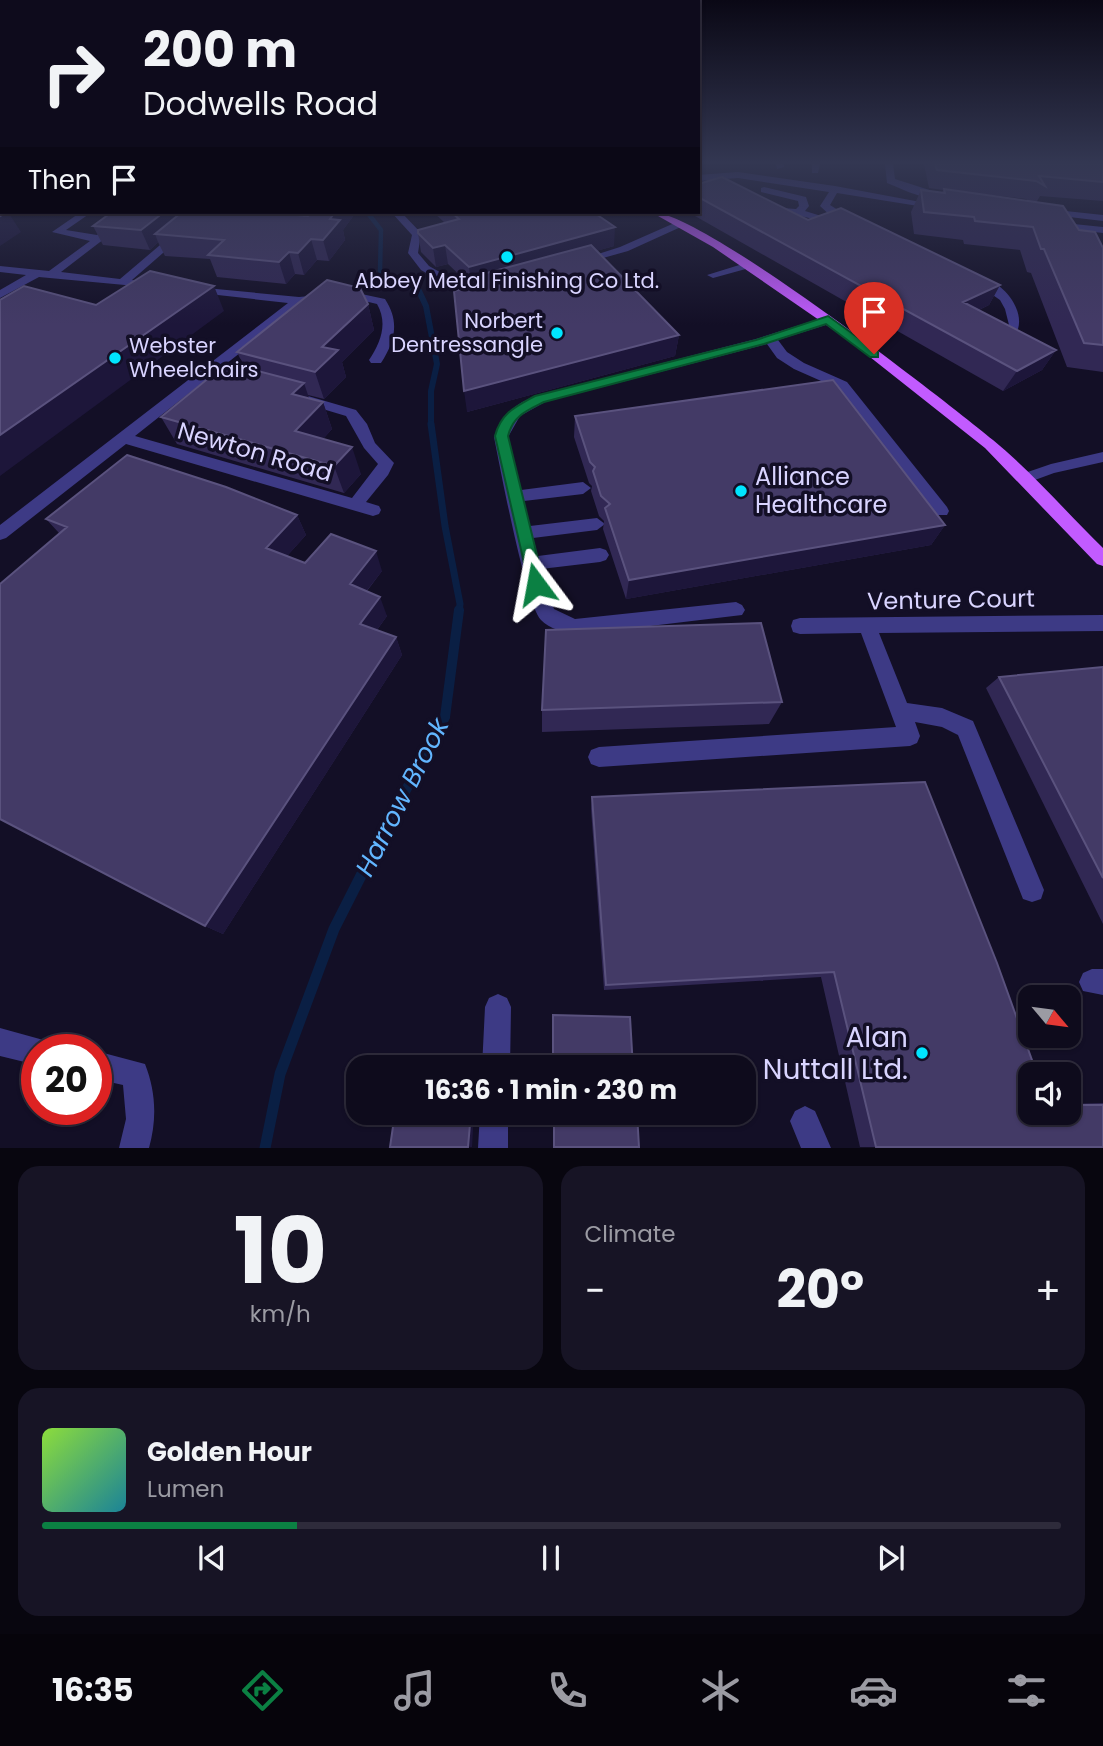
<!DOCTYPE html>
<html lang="en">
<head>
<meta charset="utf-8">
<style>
	:root { --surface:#0e0b1c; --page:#171425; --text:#f1f3f6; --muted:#9b9ba3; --line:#2e2b3b; --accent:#0b8043 }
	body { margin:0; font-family:Poppins,sans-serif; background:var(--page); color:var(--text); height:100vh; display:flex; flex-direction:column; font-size:26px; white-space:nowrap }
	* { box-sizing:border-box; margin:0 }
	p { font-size:23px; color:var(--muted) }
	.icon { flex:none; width:38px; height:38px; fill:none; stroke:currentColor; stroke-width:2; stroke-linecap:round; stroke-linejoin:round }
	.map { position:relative; height:1148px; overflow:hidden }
	.details { display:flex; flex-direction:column; gap:18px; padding:18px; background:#08060f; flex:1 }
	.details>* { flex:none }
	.hud { position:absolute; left:0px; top:0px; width:700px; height:214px; box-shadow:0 2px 5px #0004,0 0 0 2px var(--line); background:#0e0b1c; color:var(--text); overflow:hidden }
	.needle { width:46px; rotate:119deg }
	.tools { position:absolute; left:1018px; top:985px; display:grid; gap:14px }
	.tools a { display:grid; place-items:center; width:63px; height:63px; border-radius:14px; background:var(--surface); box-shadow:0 2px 5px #0004,0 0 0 2px var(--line); font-size:35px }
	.speed { position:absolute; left:21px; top:1034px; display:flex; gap:14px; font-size:35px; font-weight:700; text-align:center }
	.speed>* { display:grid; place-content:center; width:91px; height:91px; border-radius:50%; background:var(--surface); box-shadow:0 2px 5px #0004,0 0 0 2px var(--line); line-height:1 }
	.speed .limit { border:10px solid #d22; background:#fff; color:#111 }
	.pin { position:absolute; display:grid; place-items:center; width:60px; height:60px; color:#fff; margin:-72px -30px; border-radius:50% 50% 50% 0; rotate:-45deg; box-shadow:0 0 7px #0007 }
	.pin .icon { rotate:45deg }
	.me { position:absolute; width:77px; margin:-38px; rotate:347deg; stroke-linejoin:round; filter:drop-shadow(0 0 5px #0008) }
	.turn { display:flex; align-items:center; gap:24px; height:147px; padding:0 28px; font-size:32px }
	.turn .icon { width:91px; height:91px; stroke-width:2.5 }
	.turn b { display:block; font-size:49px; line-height:60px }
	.then { display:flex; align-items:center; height:66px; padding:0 28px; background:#0003; gap:14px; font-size:26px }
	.big { font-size:52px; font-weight:700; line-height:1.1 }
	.details .tile { flex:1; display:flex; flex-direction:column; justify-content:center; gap:10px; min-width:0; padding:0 24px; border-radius:21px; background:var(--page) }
	.details .dial { align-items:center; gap:0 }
	.dial b { font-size:91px; line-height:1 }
	.song { display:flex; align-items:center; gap:21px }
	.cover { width:84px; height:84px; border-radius:10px; background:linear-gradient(135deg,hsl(90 70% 55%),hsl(190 70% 35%)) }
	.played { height:7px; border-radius:4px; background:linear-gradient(90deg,var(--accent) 25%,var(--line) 25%) }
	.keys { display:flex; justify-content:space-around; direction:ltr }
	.heat { display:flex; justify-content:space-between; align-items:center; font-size:38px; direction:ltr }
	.details .tiles { flex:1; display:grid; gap:18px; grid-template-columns:1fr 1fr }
	.tile:last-child { grid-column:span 2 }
	.trip { position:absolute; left:346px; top:1055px; width:410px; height:70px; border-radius:21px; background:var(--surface); box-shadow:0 2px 5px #0004,0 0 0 2px var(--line); font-weight:700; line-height:70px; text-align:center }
	.dock { display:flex; height:112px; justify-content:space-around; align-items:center; background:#06040b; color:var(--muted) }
	.dock .icon { width:49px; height:49px }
	.dock .active { color:var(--accent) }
	.dock b { font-size:32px; color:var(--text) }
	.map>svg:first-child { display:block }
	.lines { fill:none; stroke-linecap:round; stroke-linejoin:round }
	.stream-far4 { stroke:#0a1f44; stroke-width:4.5 }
	.stream-far3 { stroke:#0a1f44; stroke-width:6 }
	.stream-far2 { stroke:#0a1f44; stroke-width:7 }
	.stream-far1 { stroke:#0a1f44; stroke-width:10 }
	.stream { stroke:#0a1f44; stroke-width:11 }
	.minor { fill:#3d3a85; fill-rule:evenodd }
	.major { fill:#c25bff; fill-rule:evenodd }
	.wall { fill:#312854; fill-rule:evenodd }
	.shaded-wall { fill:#1d163a }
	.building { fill:#433a66; stroke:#5a527e; stroke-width:2 }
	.route { fill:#0b8043; stroke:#07532c; stroke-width:2 }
	.poi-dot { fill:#00e5ff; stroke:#130f26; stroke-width:2.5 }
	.labels { text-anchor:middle; stroke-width:7; stroke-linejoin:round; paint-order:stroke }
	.far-poi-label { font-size:21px; fill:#d9d4ff; stroke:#130f26 }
	.street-label { font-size:24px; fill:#d9d4ff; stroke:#130f26 }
	.poi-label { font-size:24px; fill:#d9d4ff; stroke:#130f26; text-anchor:start }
	.water-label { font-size:26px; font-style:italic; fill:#62b6ff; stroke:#130f26 }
	.near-poi-label { font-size:28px; fill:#d9d4ff; stroke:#130f26; text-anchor:end }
</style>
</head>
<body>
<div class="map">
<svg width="1103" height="1148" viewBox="0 0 1103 1148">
	<rect width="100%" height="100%" fill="#130f26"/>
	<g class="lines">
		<path class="stream-far4" d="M367 212 381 230 380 271 397 280"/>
		<path class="stream-far3" d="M394 278 419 291 426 306 437 364 431 391V426"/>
		<path class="stream-far2" d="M431 424 445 526 460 604 459 612"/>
		<path class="stream-far1" d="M375 848 445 717 459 610"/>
		<path class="stream" d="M265 1148 280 1074 334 929 376 846"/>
		<path class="minor" d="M776 164H784V167L777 169Z
			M812 164H820L818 173H812Z
			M885 164H893L895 179 945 195C929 204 903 189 887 183Z
			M2 171V177L0 178V172Z
			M738 172 835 186 942 206 937 209 837 193 830 205 854 220 855 222 850 225 833 218 820 206 829 192 738 178 698 181V175Z
			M764 187 806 197 809 206 805 211 831 219 826 222 792 214 765 212 763 210 768 207 796 209 799 206 798 201 761 192V188Z
			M1047 209 1103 215V221L1044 214V210Z
			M81 212H92L66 230 97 235 120 218 98 212H121L134 216 61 272 120 279 199 212H210L132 280 157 284V288L39 277 0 298V290L26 275 0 272V266L49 271 90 241 52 232Z
			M391 212H401L421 233 418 253 429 266 470 289 483 286 489 289 487 291 464 295 421 270 408 253 412 235Z
			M679 221 684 224 683 226 628 251 578 265 573 262 620 247Z
			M1054 222 1103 227V233L1050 227 1049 225Z
			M749 262 755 265 753 267 713 278 707 275Z
			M974 278C997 275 1025 306 1018 329H1010L1005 309 1000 300 974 282Z
			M195 287 299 297 352 292 385 299C400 322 395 341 381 363H371L369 360C381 342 388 323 377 304L352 298 302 304 135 436 352 498 378 464 364 448 346 416 296 401 294 398 301 394 356 410 367 424 375 443 394 463 388 475 366 502 379 506 381 510 379 514 373 516 126 444 6 538 0 540V525L288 303 191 292V288Z
			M828 316 832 317V323L778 340 787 352 804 363 847 382 947 507 949 511 947 515H935L837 388 794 369 777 358 767 344 545 402 520 416 508 437 521 490 583 482 591 488 583 494 524 501 530 526 597 518 605 524 597 530 533 538 538 556 600 548 606 550 609 555 606 560 600 562 541 569 554 609 575 619 736 602 742 605 745 610 742 615 575 635C563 631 549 629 541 620 526 605 500 467 494 437 501 415 514 405 535 396L756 339Z
			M1103 452V462L1054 473 1024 484 1016 479 1019 475 1051 464Z
			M1103 615V631L879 633 907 703 942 708 973 721 1044 890 1041 899 1032 902 1023 899 958 735 942 727 915 722 920 736 917 743 910 746 599 767 591 764 588 757 591 750 599 747 896 727 861 633 800 634 793 632 791 626 793 620 800 618Z
			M1092 969H1103V995L1083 991 1079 982 1083 973Z
			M498 994 507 998 511 1007 510 1068H482L485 1007 489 998Z
			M0 1028 47 1041 50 1050H37V1065L0 1056Z
			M96 1051 145 1064C156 1092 157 1119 149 1148H119L126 1119 123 1085 96 1079Z
			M805 1106 815 1111 831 1148H801L790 1121 795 1111Z
			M480 1113H508V1148H478Z"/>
		<path class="major" d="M651 212C700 210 945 400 993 440 1032 472 1067 513 1103 548V566L1097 564 985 448 851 342 713 247Z"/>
	</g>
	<path class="wall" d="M924 164H1103V201L1040 196 1036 203 1079 230 1103 248V372L1067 367 1031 273 1027 272 1020 250 964 244 963 240 914 234 911 212 921 190 942 193 943 190 929 188ZM973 193 1026 199 1030 202Z
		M698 184 808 220 1000 285 989 305 979 310 1056 350 1042 370 1003 391 688 212H698Z
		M112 212H269L308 216 354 215 343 230 345 240 329 261 317 260 304 275 295 274 286 284 217 277 210 259 165 256 158 242 150 250 103 245 93 226Z
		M433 212H593L614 246 596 251 679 335 675 356 467 412 471 286 448 264 436 267 421 252 418 233 445 223Z
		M368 304 374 330 342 362 346 377 324 399 308 395 309 398 323 402 332 429 323 439 361 474 344 493 177 444 161 417 244 367 237 352Z
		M575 416 945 525 931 545 626 599 603 529 604 521 599 516 591 491 592 486 589 483 574 437Z
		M297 515 306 535 287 556 305 563 382 571 367 591 387 616 377 630 396 637 402 655 223 934 205 926 59 533 46 519Z
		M1103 667V924L986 688 999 677Z
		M782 702 769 724 542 732V710Z
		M592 797 1031 1113H1069V1104L1103 1103V1147H860L821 977 604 990 591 809Z"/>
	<path class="shaded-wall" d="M7 212H8L21 232 0 246V216Z
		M164 212H187L155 234 158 242 150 250 141 230Z
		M335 212H353L354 215 343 230 345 240 329 261 323 240 330 219Z
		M615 227 614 246 486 282 479 275V283L471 286 469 267Z
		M311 239 317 260 304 275 298 253Z
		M445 245 448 264 436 267 433 248Z
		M289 252 295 274 286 284 279 262Z
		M1000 285 989 305 953 322 963 302Z
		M214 286 224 311 0 476V435Z
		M368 304 374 330 342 362 346 377 324 399 315 372 322 347Z
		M679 335 675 356 467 412 464 391Z
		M1056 350 1042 370 1003 391 1017 371Z
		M304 383 313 410 292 394Z
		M323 402 332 429 306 458 295 431Z
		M352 447 361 474 344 493 334 466Z
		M297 515 306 535 277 567 266 548Z
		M945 525 931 545 626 599 629 580Z
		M376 551 382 571 357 603 350 584Z
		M380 597 387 616 368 642 360 624Z
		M396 637 402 655 223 934 205 926Z
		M474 1060 477 1061V1068H474Z
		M471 1113H474L472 1147H468Z"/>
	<path class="building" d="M935 164H1103V182L1039 176 1045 186 1036 181 937 170Z
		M722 177 808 220 841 208 1000 285 963 302 1056 350 1017 371 698 197V184Z
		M944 189 1063 206 1079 230 1095 232 1103 248V345L1084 343 1044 249H1041L1033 227 975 221 974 217 924 212 921 190 945 193Z
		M0 209 2 210V212H7L0 216Z
		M112 212H164L141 230 93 226Z
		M182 212H262L308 216 312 212H335L330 219 340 220 323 240 311 239 298 253 289 252 279 262 208 255 224 240 155 234Z
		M451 212H593L615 227 469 267 445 245 433 248 418 233V230L459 219Z
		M591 245 679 335 464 391 454 291 486 282 479 275Z
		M150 271 214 286 0 435V300L24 286 96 305Z
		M327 280 360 288 368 304 322 347 338 350 315 372 237 352Z
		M227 363 304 383 292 394 323 402 295 431 352 447 334 466 161 417Z
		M833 380 945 525 629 580 605 508 610 504 601 496 593 471 595 467 590 462 575 416Z
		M127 455 226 487 297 515 266 548 305 563 331 534 376 551 350 584 380 597 360 624 396 637 205 926 0 819V584L67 527 46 519Z
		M761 623 782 702 542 710 546 630Z
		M1103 667V878L999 677Z
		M925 782 997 963 1037 1074H1031V1113H1069V1105H1103V1147H876L834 972 606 985 592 797Z
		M553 1015 630 1017 633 1068H553Z
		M474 1060V1068H400L401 1061Z
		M395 1113H471L468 1147H390Z
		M554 1113H637L639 1147H554Z"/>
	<linearGradient id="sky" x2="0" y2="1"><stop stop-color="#0a0815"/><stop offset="0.5" stop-color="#333752"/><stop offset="1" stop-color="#333752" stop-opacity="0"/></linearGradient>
	<rect width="1103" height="325" fill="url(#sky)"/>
	<path class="route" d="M828 316 878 352V357H870L826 324 764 344 544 402C526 411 513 416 508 436L544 584 542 589H530L495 436C501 413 515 407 535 396L756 340Z"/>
	<g class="poi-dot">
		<circle cx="507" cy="257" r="7"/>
		<circle cx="557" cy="333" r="7"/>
		<circle cx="115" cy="358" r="7"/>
		<circle cx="741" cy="491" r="7"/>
		<circle cx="922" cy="1053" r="7"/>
	</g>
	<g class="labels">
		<g class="far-poi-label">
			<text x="507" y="288">Abbey Metal Finishing Co Ltd.</text>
			<text x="543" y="328" text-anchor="end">Norbert<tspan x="543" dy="24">Dentressangle</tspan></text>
			<text x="129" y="353" text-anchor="start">Webster<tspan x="129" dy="24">Wheelchairs</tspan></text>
		</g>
		<g class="street-label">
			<text transform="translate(255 452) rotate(16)" y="8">Newton Road</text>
			<text transform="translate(951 600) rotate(-1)" y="8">Venture Court</text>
		</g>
		<g class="poi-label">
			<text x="755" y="485">Alliance<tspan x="755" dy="28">Healthcare</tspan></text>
		</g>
		<g class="water-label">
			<text transform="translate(402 797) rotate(-63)" y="9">Harrow Brook</text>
		</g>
		<g class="near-poi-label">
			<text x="908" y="1047">Alan<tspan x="908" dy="32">Nuttall Ltd.</tspan></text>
		</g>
	</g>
</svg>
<div class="tools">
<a><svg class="needle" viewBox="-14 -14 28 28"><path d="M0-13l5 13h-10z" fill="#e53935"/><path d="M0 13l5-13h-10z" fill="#9b9ba3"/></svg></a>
<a><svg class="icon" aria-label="sound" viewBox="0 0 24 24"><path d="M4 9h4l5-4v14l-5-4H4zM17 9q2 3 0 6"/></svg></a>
</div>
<div class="speed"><div class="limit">20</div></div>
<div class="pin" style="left:874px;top:354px;background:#d93025"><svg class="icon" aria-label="arrive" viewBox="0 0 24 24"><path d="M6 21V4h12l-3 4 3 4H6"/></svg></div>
<svg class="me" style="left:536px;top:584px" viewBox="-20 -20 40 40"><path d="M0-17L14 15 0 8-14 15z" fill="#0b8043" stroke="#fff" stroke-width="4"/></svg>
<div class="trip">16:36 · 1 min · 230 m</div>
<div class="hud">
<div class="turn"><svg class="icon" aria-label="right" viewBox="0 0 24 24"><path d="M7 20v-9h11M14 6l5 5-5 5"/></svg><div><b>200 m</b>Dodwells Road</div></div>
<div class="then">Then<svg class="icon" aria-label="arrive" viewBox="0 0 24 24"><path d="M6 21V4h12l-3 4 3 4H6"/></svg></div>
</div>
</div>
<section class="details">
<div class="tiles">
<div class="tile dial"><b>10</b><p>km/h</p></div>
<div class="tile"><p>Climate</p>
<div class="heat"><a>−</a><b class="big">20°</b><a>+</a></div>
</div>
<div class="tile">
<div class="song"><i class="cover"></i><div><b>Golden Hour</b><p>Lumen</p></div></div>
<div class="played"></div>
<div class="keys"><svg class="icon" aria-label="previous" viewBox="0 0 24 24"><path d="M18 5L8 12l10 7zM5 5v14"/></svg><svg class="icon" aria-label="pause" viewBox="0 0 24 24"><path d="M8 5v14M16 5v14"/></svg><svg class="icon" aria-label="next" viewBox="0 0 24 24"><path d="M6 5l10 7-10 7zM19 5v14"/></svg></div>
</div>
</div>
</section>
<nav class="dock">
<b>16:35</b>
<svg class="icon active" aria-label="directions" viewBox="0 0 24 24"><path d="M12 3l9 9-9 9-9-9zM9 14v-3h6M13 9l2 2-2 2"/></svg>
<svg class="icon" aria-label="music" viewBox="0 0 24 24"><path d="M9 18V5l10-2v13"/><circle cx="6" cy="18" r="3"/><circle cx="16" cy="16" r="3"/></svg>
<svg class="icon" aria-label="phone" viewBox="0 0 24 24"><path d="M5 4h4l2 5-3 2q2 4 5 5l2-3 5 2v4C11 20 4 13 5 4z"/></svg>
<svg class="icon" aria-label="climate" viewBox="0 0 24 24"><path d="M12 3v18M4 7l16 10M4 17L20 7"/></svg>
<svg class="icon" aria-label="car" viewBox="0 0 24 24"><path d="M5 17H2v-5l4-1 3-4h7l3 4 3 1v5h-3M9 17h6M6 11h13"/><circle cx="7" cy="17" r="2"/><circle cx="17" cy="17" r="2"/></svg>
<svg class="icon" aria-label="filters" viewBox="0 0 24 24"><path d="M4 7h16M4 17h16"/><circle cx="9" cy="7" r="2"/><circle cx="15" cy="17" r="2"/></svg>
</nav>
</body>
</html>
